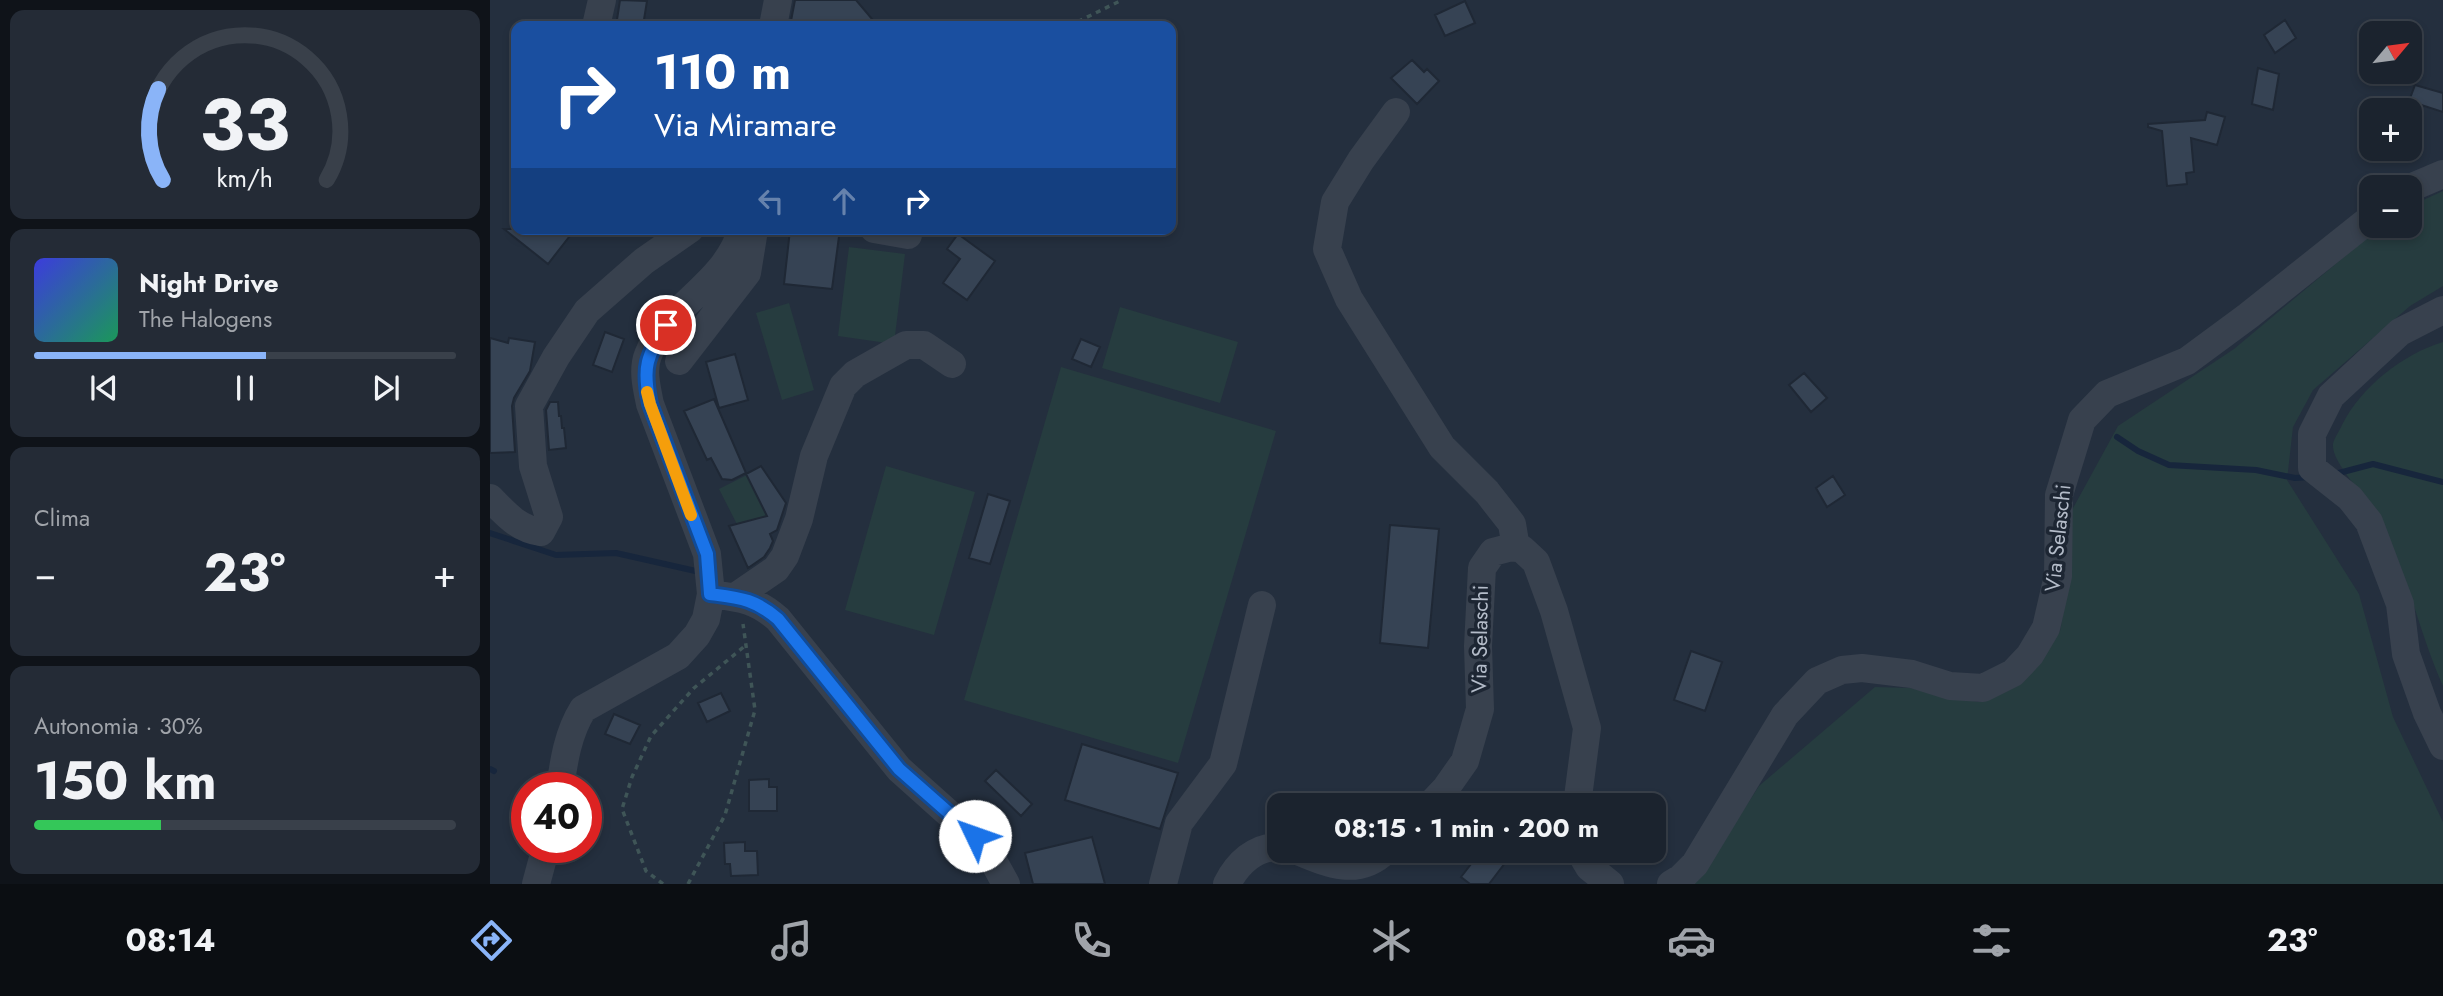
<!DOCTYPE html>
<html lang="it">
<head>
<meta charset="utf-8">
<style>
	:root { --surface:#1b232e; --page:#242b36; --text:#f1f3f6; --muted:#a0a4aa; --line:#39404a; --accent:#8ab4f8 }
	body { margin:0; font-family:Jost,sans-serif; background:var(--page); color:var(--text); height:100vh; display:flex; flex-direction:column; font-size:26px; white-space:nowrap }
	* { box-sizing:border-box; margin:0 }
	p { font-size:23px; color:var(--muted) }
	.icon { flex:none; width:38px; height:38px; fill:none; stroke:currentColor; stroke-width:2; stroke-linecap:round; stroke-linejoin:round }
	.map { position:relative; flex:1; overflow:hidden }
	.side { display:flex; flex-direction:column; gap:10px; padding:10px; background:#0f1319; width:490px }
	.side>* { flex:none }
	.guide { position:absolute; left:21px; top:21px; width:665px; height:214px; border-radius:14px; box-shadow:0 4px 10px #0003,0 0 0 2px var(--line); background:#1a4fa0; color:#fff; overflow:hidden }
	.needle { width:46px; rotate:61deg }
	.buttons { position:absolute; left:1869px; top:21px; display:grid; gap:14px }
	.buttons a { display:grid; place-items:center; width:63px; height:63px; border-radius:14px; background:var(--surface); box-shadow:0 4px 10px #0003,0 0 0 2px var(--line); font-size:35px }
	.speed { position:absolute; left:21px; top:772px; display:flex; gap:14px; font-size:35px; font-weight:700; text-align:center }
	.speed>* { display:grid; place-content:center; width:91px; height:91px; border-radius:50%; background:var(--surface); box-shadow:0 4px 10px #0003,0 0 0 2px var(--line); line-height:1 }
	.speed .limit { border:10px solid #d22; background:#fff; color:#111 }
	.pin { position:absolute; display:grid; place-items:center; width:60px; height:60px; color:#fff; margin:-30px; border:4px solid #fff; border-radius:50%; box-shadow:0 2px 7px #0007 }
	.me { position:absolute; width:77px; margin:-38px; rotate:312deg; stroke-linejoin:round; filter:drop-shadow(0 0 5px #0008) }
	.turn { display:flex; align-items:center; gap:24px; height:147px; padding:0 28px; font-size:32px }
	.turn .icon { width:91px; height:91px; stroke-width:2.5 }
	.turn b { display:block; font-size:49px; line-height:60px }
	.lanes { display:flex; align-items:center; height:66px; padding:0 28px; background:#0003; justify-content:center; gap:35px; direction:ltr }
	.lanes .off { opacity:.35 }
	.big { font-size:52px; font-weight:700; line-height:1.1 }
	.side .card { flex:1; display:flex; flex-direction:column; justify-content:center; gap:10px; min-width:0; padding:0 24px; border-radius:14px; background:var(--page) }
	.side .dial { align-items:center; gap:0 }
	.dial svg { height:182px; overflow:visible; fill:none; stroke:var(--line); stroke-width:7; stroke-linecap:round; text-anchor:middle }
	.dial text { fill:var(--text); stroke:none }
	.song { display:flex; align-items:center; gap:21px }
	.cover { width:84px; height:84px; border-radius:10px; background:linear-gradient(135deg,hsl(240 70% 55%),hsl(150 70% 35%)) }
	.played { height:7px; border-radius:4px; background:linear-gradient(90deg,var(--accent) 55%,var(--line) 55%) }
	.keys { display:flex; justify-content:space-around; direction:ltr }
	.heat { display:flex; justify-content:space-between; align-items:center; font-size:38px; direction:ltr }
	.charge { height:10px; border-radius:5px; background:linear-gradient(90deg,#34c759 30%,var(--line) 0) }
	.trip { position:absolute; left:777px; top:793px; width:399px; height:70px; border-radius:14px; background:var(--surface); box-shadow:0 4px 10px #0003,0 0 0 2px var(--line); font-weight:700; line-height:70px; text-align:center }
	.menu { display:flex; height:112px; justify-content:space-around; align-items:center; background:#0b0e12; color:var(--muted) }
	.menu .icon { width:49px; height:49px }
	.menu .active { color:var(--accent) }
	.menu b { font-size:32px; color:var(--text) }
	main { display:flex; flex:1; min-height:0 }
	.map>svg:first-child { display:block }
	.green { fill:#263c3f }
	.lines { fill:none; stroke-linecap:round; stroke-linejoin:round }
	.stream { stroke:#17263c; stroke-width:6 }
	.building { fill:#364354; stroke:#1f2835; stroke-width:2 }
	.path { stroke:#3f5557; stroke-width:3.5; stroke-dasharray:5 5; stroke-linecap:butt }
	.minor { stroke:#38414e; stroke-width:28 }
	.route-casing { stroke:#114b97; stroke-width:18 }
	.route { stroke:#1a73e8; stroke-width:12 }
	.slow { stroke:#f59e0b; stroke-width:12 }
	.labels { text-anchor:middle; stroke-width:7; stroke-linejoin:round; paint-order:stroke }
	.street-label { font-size:21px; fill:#b4bcc9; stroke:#1d2633 }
</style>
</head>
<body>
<main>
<section class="side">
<div class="card dial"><svg viewBox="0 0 100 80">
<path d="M14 69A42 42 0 1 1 86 69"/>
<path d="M14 69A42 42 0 0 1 12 29" stroke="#8ab4f8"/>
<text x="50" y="56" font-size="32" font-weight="700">33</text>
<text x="50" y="72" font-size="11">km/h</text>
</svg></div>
<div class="card">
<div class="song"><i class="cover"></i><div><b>Night Drive</b><p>The Halogens</p></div></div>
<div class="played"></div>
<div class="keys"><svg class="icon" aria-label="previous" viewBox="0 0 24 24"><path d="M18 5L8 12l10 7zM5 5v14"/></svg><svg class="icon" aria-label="pause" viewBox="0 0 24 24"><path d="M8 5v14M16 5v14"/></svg><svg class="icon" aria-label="next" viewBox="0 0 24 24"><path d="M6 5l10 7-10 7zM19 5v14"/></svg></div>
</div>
<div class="card"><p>Clima</p>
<div class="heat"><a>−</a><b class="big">23°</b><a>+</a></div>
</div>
<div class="card"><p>Autonomia · 30%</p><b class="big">150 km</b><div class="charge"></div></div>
</section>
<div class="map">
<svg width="1953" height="884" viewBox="0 0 1953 884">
	<rect width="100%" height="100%" fill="#242f3e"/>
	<path class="green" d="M1953 191V286L1920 306 1823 390 1803 427 1797 480 1869 594 1903 717 1953 822V884H1196L1241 829 1269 786 1385 687 1421 688 1488 702 1537 675 1570 631 1579 582 1576 521 1628 426 1744 349 1891 226H1920V206Z
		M359 247 415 254 404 344 348 336Z
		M299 303 324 390 292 400 266 313Z
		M630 307 748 342 730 403 612 368Z
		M1953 342V686C1927 628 1917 566 1884 511 1874 494 1841 462 1843 444 1844 438 1850 430 1852 425 1871 387 1913 354 1953 342Z
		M571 367 786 431 688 763 474 700Z
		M396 466 485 492 444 635 355 610Z
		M263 472 289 525 256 542 229 489Z"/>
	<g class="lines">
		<path class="stream" d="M1627 437 1648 451 1679 465 1766 470 1805 478 1820 477
			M1845 474 1883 464 1953 482
			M0 533 66 555 126 553 210 572
			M0 769 4 771"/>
	</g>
	<path class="building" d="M130 0 157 1 153 26H126Z
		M305 0H366L388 26H300Z
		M975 1 985 23 955 36 945 15Z
		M1795 20 1806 38 1785 53 1774 35Z
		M922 60 934 72 937 69 949 81 927 104 901 78Z
		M1768 68 1789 74 1783 110 1762 104Z
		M1925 85 1953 93V112L1919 101Z
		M1717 112 1735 117 1727 145 1701 138 1704 172 1696 173 1697 184 1677 186 1672 131 1658 127V124L1715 120Z
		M14 229H68L79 237 58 264Z
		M316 229H350L342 289 294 284 300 230 316 232Z
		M468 234 505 261 477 300 453 283 470 259 457 249Z
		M115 332 134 339 122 372 103 365Z
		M0 338 18 343 19 338 45 342 40 371 24 398 22 406 25 452 0 453Z
		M591 339 610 347 601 367 582 359Z
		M245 354 258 400 229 408 216 362Z
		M1314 373 1337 398 1321 412 1299 385Z
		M224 399 256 473 242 480 232 479 221 458 217 460 194 411Z
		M60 402H68L69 416H71L72 428H74L76 448 59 450 56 410Z
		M271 466 296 503 287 530 280 534 283 541 280 548 274 557 258 568 239 526 277 516 256 474Z
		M1343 476 1355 495 1337 507 1326 488Z
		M498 494 520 501 500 564 479 558Z
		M900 525 949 529 938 648 890 643Z
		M1201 651 1232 662 1215 711 1184 700Z
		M231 693 240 711 217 722 208 703Z
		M124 714 150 725 140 744 115 734Z
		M592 744 688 773 670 829 575 800Z
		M506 770 542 804 531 816 495 781Z
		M279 779V787H287V811H259V780Z
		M602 837 615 884H543L535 853Z
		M255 842V851H267L268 875 241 876 240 864H235L234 843Z
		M992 850H999L1015 863 999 884H980L971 877Z"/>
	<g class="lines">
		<path class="path" d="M579 26 632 0
			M173 884 156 871 132 809 142 777 161 736 204 688 256 645
			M198 884 235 815 265 710 253 624"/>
		<path class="minor" d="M106 26 112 0
			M283 26 288 0
			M906 112 871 160 845 202 837 249 859 299 952 447 997 492 1022 524 1026 548
			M1920 188 1953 174
			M384 229 418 235
			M1953 310 1910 332 1841 396 1822 434V468L1860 498 1879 522 1910 604 1916 654 1937 713 1953 746
			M189 361 257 273 264 230
			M0 498C16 514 28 529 51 532L59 517 43 466 39 406 66 357 97 311 154 261 200 229
			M221 594C250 598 265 599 288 619L409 769 495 846 516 884
			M245 597 286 569 295 556 309 519 324 456 353 386 365 374 416 345H434L462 364
			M70 788C74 760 78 733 93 709L188 656 207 635 216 619 221 594 217 554 160 404C157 389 152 370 158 355 177 304 235 287 252 229
			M940 805 956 788 975 761 990 709 988 646 992 568 1003 552 1022 547 1032 549 1046 562 1064 611 1097 728 1087 805
			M805 850C836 863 868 878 896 850
			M1089 850 1099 867 1120 884
			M46 884 56 847
			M673 884 689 823 733 764 772 605
			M737 884C747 864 765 846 789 847
			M1181 884 1191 878 1205 864 1295 715 1327 681 1352 670 1372 668 1422 674 1460 686 1493 688 1523 673 1540 655 1556 628 1568 576 1569 495 1592 420 1617 394 1697 361 1758 316 1881 218"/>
	</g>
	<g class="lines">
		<defs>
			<path id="route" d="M176 325C157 357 152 366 160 404L217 554 220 594C250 598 265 599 288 619L409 769 485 836"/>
		</defs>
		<use href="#route" class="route-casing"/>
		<use href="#route" class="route"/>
		<path class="slow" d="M157 392 160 404 201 515"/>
	</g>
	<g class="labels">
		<g class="street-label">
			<text transform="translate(1568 538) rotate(-84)" y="7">Via Selaschi</text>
			<text transform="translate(990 639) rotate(-89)" y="7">Via Selaschi</text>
		</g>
	</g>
</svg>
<div class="buttons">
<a><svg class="needle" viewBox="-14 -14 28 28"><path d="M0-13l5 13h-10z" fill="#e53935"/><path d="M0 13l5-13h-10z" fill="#a0a4aa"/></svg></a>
<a>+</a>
<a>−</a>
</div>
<div class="speed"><div class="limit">40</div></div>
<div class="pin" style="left:176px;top:325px;background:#d93025"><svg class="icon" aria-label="arrive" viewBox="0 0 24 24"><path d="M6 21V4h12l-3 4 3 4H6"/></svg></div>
<svg class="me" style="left:485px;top:836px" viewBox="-20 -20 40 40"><circle r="19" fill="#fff"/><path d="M0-13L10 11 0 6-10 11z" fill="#1a73e8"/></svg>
<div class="trip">08:15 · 1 min · 200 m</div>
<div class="guide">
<div class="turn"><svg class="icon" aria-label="right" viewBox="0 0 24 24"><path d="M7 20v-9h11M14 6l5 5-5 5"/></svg><div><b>110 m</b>Via Miramare</div></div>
<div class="lanes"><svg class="icon off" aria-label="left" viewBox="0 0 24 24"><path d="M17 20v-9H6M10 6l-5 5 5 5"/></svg><svg class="icon off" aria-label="ahead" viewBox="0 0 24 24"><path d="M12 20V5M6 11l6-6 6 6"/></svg><svg class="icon" aria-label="right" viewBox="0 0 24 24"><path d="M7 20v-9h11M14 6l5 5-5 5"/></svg></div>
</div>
</div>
</main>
<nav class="menu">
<b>08:14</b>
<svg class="icon active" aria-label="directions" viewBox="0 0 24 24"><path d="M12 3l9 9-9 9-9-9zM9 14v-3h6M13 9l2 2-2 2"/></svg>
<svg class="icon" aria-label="music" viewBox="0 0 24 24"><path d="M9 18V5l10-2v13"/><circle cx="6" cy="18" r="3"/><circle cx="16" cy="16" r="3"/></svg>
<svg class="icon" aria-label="phone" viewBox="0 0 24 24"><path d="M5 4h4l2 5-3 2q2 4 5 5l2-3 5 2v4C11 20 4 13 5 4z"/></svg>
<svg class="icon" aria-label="climate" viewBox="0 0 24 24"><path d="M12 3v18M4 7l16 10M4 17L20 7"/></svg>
<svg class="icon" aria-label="car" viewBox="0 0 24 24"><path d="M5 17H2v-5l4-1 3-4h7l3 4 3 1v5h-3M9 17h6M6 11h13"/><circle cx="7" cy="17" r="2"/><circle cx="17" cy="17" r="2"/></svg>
<svg class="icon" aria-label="filters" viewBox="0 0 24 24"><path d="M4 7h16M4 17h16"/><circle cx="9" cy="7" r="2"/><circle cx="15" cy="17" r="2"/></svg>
<b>23°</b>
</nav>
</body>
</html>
